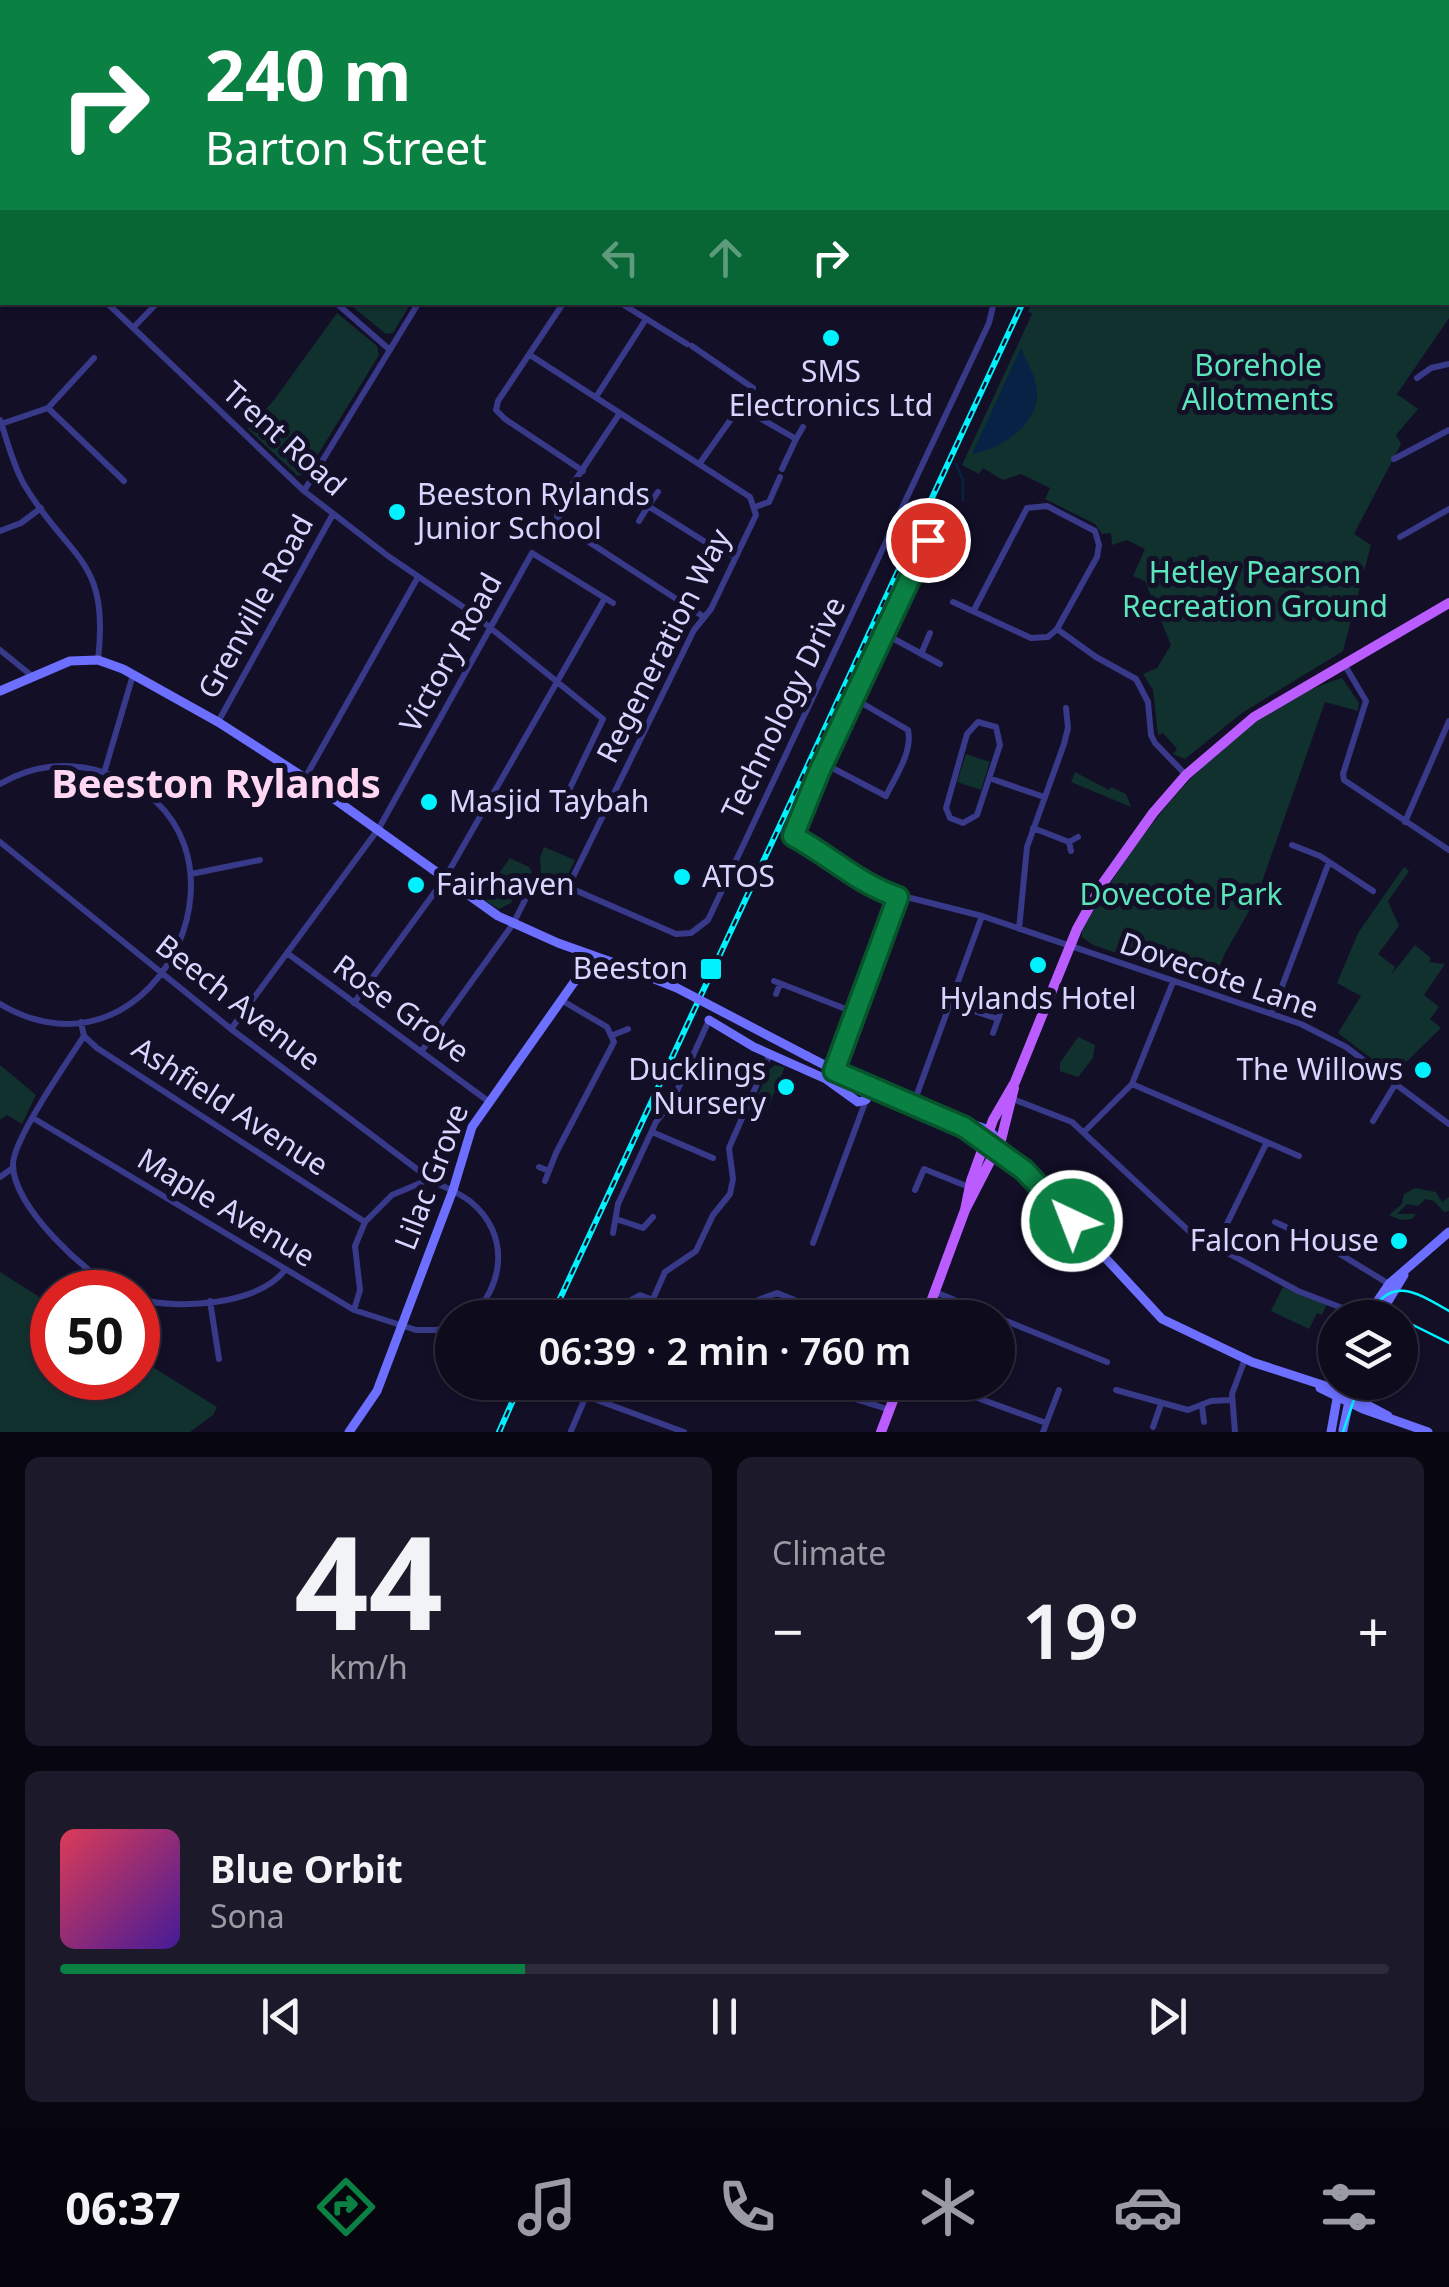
<!DOCTYPE html>
<html lang="en">
<head>
<meta charset="utf-8">
<style>
	:root { --surface:#0e0b1d; --page:#1c192a; --text:#f1f3f6; --muted:#9b9ba4; --line:#2e2b3b; --accent:#0b8043 }
	body { margin:0; font-family:"Noto Sans",sans-serif; background:var(--page); color:var(--text); height:100vh; display:flex; flex-direction:column; font-size:38px; white-space:nowrap }
	* { box-sizing:border-box; margin:0 }
	p { font-size:32px; color:var(--muted) }
	.icon { flex:none; width:55px; height:55px; fill:none; stroke:currentColor; stroke-width:2; stroke-linecap:round; stroke-linejoin:round }
	.map { position:relative; height:1432px; overflow:hidden }
	.drawer { display:flex; flex-direction:column; gap:25px; padding:25px; background:#080610; flex:1 }
	.drawer>* { flex:none }
	.banner { position:absolute; left:0px; top:0px; width:1450px; height:305px; box-shadow:0 2px 8px #0004,0 0 0 2px var(--line); background:#0b8043; color:#fff; overflow:hidden }
	.fabs { position:absolute; left:1318px; top:1300px; display:grid; gap:20px }
	.fabs a { display:grid; place-items:center; width:100px; height:100px; border-radius:50%; background:var(--surface); box-shadow:0 2px 8px #0004,0 0 0 2px var(--line); font-size:50px }
	.speed { position:absolute; left:30px; top:1270px; display:flex; gap:20px; font-size:50px; font-weight:700; text-align:center }
	.speed>* { display:grid; place-content:center; width:130px; height:130px; border-radius:50%; background:var(--surface); box-shadow:0 2px 8px #0004,0 0 0 2px var(--line); line-height:1 }
	.speed .limit { border:15px solid #d22; background:#fff; color:#111 }
	.pin { position:absolute; display:grid; place-items:center; width:85px; height:85px; color:#fff; margin:-42px; border:5px solid #fff; border-radius:50%; box-shadow:0 2px 10px #0007 }
	.me { position:absolute; width:110px; margin:-55px; rotate:317deg; stroke-linejoin:round; filter:drop-shadow(0 0 8px #0008) }
	.turn { display:flex; align-items:center; gap:35px; height:210px; padding:0 40px; font-size:45px }
	.turn .icon { width:130px; height:130px; stroke-width:2.5 }
	.turn b { display:block; font-size:70px; line-height:85px }
	.lanes { display:flex; align-items:center; height:95px; padding:0 40px; background:#0003; justify-content:center; gap:50px; direction:ltr }
	.lanes .off { opacity:.35 }
	.big { font-size:75px; font-weight:600; line-height:1.1 }
	.drawer .widget { flex:1; display:flex; flex-direction:column; justify-content:center; gap:15px; min-width:0; padding:0 35px; border-radius:15px; background:var(--page) }
	.drawer .dial { align-items:center; gap:0 }
	.dial b { font-size:130px; line-height:1 }
	.song { display:flex; align-items:center; gap:30px }
	.cover { width:120px; height:120px; border-radius:15px; background:linear-gradient(135deg,hsl(350 70% 55%),hsl(260 70% 35%)) }
	.played { height:10px; border-radius:5px; background:linear-gradient(90deg,var(--accent) 35%,var(--line) 35%) }
	.keys { display:flex; justify-content:space-around; direction:ltr }
	.heat { display:flex; justify-content:space-between; align-items:center; font-size:55px; direction:ltr }
	.drawer .tiles { flex:1; display:grid; gap:25px; grid-template-columns:1fr 1fr }
	.widget:last-child { grid-column:span 2 }
	.trip { position:absolute; left:435px; top:1300px; width:580px; height:100px; border-radius:50px; background:var(--surface); box-shadow:0 2px 8px #0004,0 0 0 2px var(--line); font-weight:600; line-height:100px; text-align:center }
	.menu { display:flex; height:160px; justify-content:space-around; align-items:center; background:#06040c; color:var(--muted) }
	.menu .icon { width:70px; height:70px }
	.menu .active { color:var(--accent) }
	.menu b { font-size:45px; color:var(--text) }
	.map>svg:first-child { display:block }
	.green { fill:#11312f }
	.water { fill:#082246 }
	.lines { fill:none; stroke-linecap:round; stroke-linejoin:round }
	.stream { stroke:#082246; stroke-width:2.5 }
	.street { stroke:#383988; stroke-width:6 }
	.secondary { stroke:#6c6fff; stroke-width:9 }
	.primary { stroke:#ba5cff; stroke-width:10 }
	.tram { stroke:#01f2ff; stroke-width:2.5 }
	.rail-casing { stroke:#01f2ff; stroke-width:6 }
	.rail { stroke:#120f27; stroke-width:2.5; stroke-dasharray:8; stroke-linecap:butt }
	.secondary-bridge { stroke:#6c6fff; stroke-width:9 }
	.route-casing { stroke:#07532c; stroke-width:25 }
	.route { stroke:#0b8043; stroke-width:18 }
	.poi-dot { fill:#01f2ff; stroke:#120f27; stroke-width:4 }
	.labels { text-anchor:middle; stroke-width:10; stroke-linejoin:round; paint-order:stroke }
	.park-label { font-size:30px; fill:#5ce4bb; stroke:#120f27 }
	.poi-label { font-size:30px; fill:#d8d5ff; stroke:#120f27; text-anchor:start }
	.street-label { font-size:30px; fill:#d8d5ff; stroke:#120f27 }
	.district-label { font-size:40px; font-weight:bold; fill:#ffd7f2; stroke:#120f27 }
</style>
</head>
<body>
<div class="map">
<svg width="1449" height="1432" viewBox="0 0 1449 1432">
	<rect width="100%" height="100%" fill="#120f27"/>
	<path class="green" d="M0 0H130L2 2 0 149Z
		M1277 0H1449V318L1397 394 1418 409 1396 435 1401 444 1354 534 1371 545 1343 651 1242 713 1185 759 1173 754 1177 749 1163 733 1158 735 1153 690 1143 674 1157 668 1171 645 1145 581 1133 576 1145 549 1127 540 1112 545 1111 533 1102 534 1095 524 1045 499 1050 488 1021 474 1003 480 983 468 979 474 962 465 1032 314 1028 311 1032 303 1448 302V2H1274Z
		M348 303H411L393 333 386 334Z
		M337 313 377 346 379 355 306 474 298 476 248 429 274 400Z
		M1342 678 1359 703 1358 711 1325 702 1256 899 1225 953 1212 986 1093 945 1082 937V930C1140 829 1225 714 1342 678Z
		M966 754 990 762 981 790 957 782Z
		M1075 772 1109 790 1111 787 1126 794 1131 807 1071 782Z
		M544 847 575 860 566 878 541 873 540 858Z
		M510 858 529 867 532 872 511 903 499 909 486 901 491 894 487 890Z
		M1404 867 1409 871 1388 901 1399 926 1378 954 1395 967 1391 975 1415 945 1431 958 1429 962 1445 964 1424 995 1439 1007 1430 1019 1441 1028 1393 1075 1338 1033 1361 996 1337 983 1358 933Z
		M1078 1037 1095 1045 1093 1058 1078 1077 1060 1071V1063Z
		M0 1065 36 1095 22 1124 7 1115 0 1120Z
		M775 1065 785 1067 766 1112 753 1106 769 1070Z
		M1415 1188 1436 1192 1442 1202 1449 1197V1211L1444 1212 1434 1201 1425 1199 1418 1206 1407 1204 1397 1214H1416L1412 1219 1401 1220 1389 1215 1402 1204 1404 1194Z
		M0 1272 52 1305V1378H138V1358L217 1407 213 1415 190 1432H0Z
		M1283 1287 1327 1304 1322 1315 1317 1313 1309 1329 1271 1311Z"/>
	<path class="water" d="M752 0H1135L749 2Z
		M1021 348C1026 360 1034 373 1036 385 1044 422 1003 448 972 454Z"/>
	<g class="lines">
		<path class="stream" d="M646 0V2
			M956 464 963 480V501"/>
		<path class="street" d="M405 0 407 2
			M359 2 364 0
			M1210 2 1212 0
			M106 302 304 491 388 556 472 613 603 719 561 807
			M335 302 390 350
			M564 302 498 401 496 410 505 419 583 471
			M619 302 687 344
			M0 303 2 300
			M133 328 158 302
			M692 346 753 388 700 463
			M530 355 750 497 756 515 711 609 694 630 568 887
			M1417 378 1431 368 1449 364
			M596 397 646 319
			M741 407 796 439 803 427
			M48 408 94 358
			M620 413 558 506 557 517 572 531 704 617
			M0 420C8 442 13 466 25 486 70 561 110 558 98 660
			M1 424 48 408 124 481
			M1394 459 1449 430
			M782 469 796 439
			M304 491 419 302
			M658 492 648 506 707 543 736 557
			M755 507 769 502 780 477
			M639 521 648 506
			M0 531 21 523 41 508
			M1400 537 1449 509
			M920 555 933 561
			M953 602 1031 638 1048 637 1057 629 1097 557 1099 545 1095 531 1047 506 1027 508 974 610
			M1057 629 1096 657 1136 679 1148 702 1151 735 1155 743 1186 775
			M885 634 940 664
			M0 650 32 676
			M921 654 930 633
			M1344 664 1366 701 1343 774 1344 780 1449 850
			M218 722 333 514
			M978 722 996 727 1000 745 977 815 963 823 950 818 946 808 967 734Z
			M823 763 886 796C895 777 913 752 908 730L855 699
			M104 773 133 675
			M305 778 418 577
			M989 778 1044 797
			M0 784C32 765 68 761 103 772 280 827 161 1099 0 1004
			M1405 822 1449 721
			M1033 828 1069 842
			M783 831 834 860 856 879 875 889 982 916 1301 1024 1346 1047 1449 1124
			M793 837 819 773 928 540
			M0 842 231 1029 430 1179C444 1188 459 1192 471 1202 510 1234 505 1287 469 1318
			M1292 845 1320 856 1373 891
			M1071 851 1069 842 1078 837
			M191 874 260 860
			M1019 929 1027 847 1064 744 1068 728 1066 708
			M287 953 488 1101
			M774 981 856 1013
			M776 994 780 984
			M354 1003 445 878 605 598
			M950 1003 998 1019
			M1272 1013 1329 862
			M81 1022 84 1036 97 1048 365 1222
			M231 1029 379 828 532 553 613 603
			M993 1033 1001 1011
			M613 1035 628 1029
			M84 1036C69 1059 12 1141 13 1165 13 1207 87 1275 121 1292
			M421 1052 513 924 530 890 549 883 568 887 676 934 691 933 708 920 989 323 994 302
			M691 1063 742 1087
			M834 1071 899 897
			M1132 1084 1299 1156
			M1013 1099 1072 1122 1191 1233 1298 1291 1366 1317
			M913 1105 982 916
			M33 1118 354 1310 416 1330H437L452 1326
			M1373 1121 1396 1083
			M652 1132 713 1158
			M1084 1132 1132 1084 1173 982
			M539 1167 549 1171
			M0 1177 13 1168
			M545 1181 556 1153 614 1042 607 1027 561 1000
			M915 1190 924 1169 969 1187
			M616 1219 643 1228 653 1217
			M1275 1222 1330 1248 1389 1284
			M613 1233 618 1204 656 1122 672 1102 709 1020
			M813 1243 866 1100
			M1216 1246 1267 1142
			M935 1292 1107 1362
			M138 1299C178 1310 258 1305 285 1270
			M653 1299 665 1272 696 1251 713 1215 730 1194 733 1179 729 1148 770 1054
			M210 1301 219 1359
			M354 1310 360 1290 355 1246 365 1222 392 1195 430 1179
			M621 1318 631 1300 640 1295 679 1310
			M665 1318 670 1306
			M751 1318 758 1300 777 1293 840 1318
			M797 1382C829 1394 859 1398 889 1410
			M934 1382 1046 1423
			M1116 1390 1188 1410 1211 1401 1231 1400
			M586 1396 684 1432
			M1202 1406 1204 1422
			M1153 1427 1161 1404
			M571 1431 592 1382
			M1043 1432 1059 1390
			M1235 1432 1232 1394 1245 1359"/>
		<path class="secondary" d="M0 210 2 208
			M0 691 70 661 98 660 123 669 218 722 305 778 498 916 558 943 617 964
			M709 1020 754 1047 826 1079 858 1102 866 1100 871 1089
			M807 1056 871 1089 948 1118 1024 1170 1162 1319 1252 1362 1341 1391 1388 1416
			M960 1120 989 1130 1019 1162
			M1366 1318 1389 1284 1449 1232
			M1378 1318 1404 1275
			M1320 1388 1363 1409 1428 1432
			M1343 1430 1353 1382
			M349 1432 377 1391 453 1190 472 1127 584 968 589 955
			M1331 1432 1340 1382"/>
		<path class="primary" d="M965 1210 971 1181 993 1120 1015 1082 1077 929 1101 886 1153 813 1186 775 1254 717 1449 603
			M925 1318 965 1210 1001 1140 1014 1088
			M881 1432 900 1382"/>
		<path class="tram" d="M1369 1318C1389 1273 1418 1293 1449 1311
			M1400 1324 1413 1325 1449 1343
			M1343 1432 1360 1382"/>
		<defs>
			<path id="rail" d="M1157 2 1158 0
				M551 1318 1023 302
				M499 1432 521 1382"/>
		</defs>
		<use href="#rail" class="rail-casing"/>
		<use href="#rail" class="rail"/>
		<path class="secondary-bridge" d="M617 964 677 988 807 1056"/>
	</g>
	<g class="lines">
		<defs>
			<path id="route" d="M928 540 819 772 793 836C832 857 857 883 898 897L834 1071 964 1127 1024 1170 1072 1221"/>
		</defs>
		<use href="#route" class="route-casing"/>
		<use href="#route" class="route"/>
	</g>
	<g class="poi-dot">
		<circle cx="831" cy="338" r="10"/>
		<circle cx="397" cy="512" r="10"/>
		<circle cx="429" cy="802" r="10"/>
		<circle cx="682" cy="877" r="10"/>
		<circle cx="416" cy="885" r="10"/>
		<circle cx="1038" cy="965" r="10"/>
		<rect x="699" y="957" width="24" height="24" rx="5"/>
		<circle cx="1423" cy="1070" r="10"/>
		<circle cx="786" cy="1087" r="10"/>
		<circle cx="1399" cy="1241" r="10"/>
	</g>
	<g class="labels">
		<g class="park-label">
			<text x="1258" y="376">Borehole<tspan x="1258" dy="34">Allotments</tspan></text>
			<text x="1255" y="583">Hetley Pearson<tspan x="1255" dy="34">Recreation Ground</tspan></text>
			<text x="1181" y="905">Dovecote Park</text>
		</g>
		<g class="poi-label">
			<text x="831" y="382" text-anchor="middle">SMS<tspan x="831" dy="34">Electronics Ltd</tspan></text>
			<text x="417" y="505">Beeston Rylands<tspan x="417" dy="34">Junior School</tspan></text>
			<text x="449" y="812">Masjid Taybah</text>
			<text x="702" y="887">ATOS</text>
			<text x="436" y="895">Fairhaven</text>
			<text x="688" y="979" text-anchor="end">Beeston</text>
			<text x="1038" y="1009" text-anchor="middle">Hylands Hotel</text>
			<text x="766" y="1080" text-anchor="end">Ducklings<tspan x="766" dy="34">Nursery</tspan></text>
			<text x="1403" y="1080" text-anchor="end">The Willows</text>
			<text x="1379" y="1251" text-anchor="end">Falcon House</text>
		</g>
		<g class="street-label">
			<text transform="translate(284 439) rotate(42)" y="10">Trent Road</text>
			<text transform="translate(256 607) rotate(-61)" y="10">Grenville Road</text>
			<text transform="translate(664 646) rotate(-63)" y="10">Regeneration Way</text>
			<text transform="translate(451 653) rotate(-61)" y="10">Victory Road</text>
			<text transform="translate(784 708) rotate(-64)" y="10">Technology Drive</text>
			<text transform="translate(1219 976) rotate(19)" y="10">Dovecote Lane</text>
			<text transform="translate(238 1003) rotate(38)" y="10">Beech Avenue</text>
			<text transform="translate(401 1009) rotate(36)" y="10">Rose Grove</text>
			<text transform="translate(230 1107) rotate(33)" y="10">Ashfield Avenue</text>
			<text transform="translate(432 1177) rotate(-69)" y="10">Lilac Grove</text>
			<text transform="translate(226 1208) rotate(31)" y="10">Maple Avenue</text>
		</g>
		<g class="district-label">
			<text x="216" y="798">Beeston Rylands</text>
		</g>
	</g>
</svg>
<div class="fabs">
<a><svg class="icon" aria-label="layers" viewBox="0 0 24 24"><path d="M12 4l9 5-9 5-9-5zM3 14l9 5 9-5"/></svg></a>
</div>
<div class="speed"><div class="limit">50</div></div>
<div class="pin" style="left:928px;top:540px;background:#d93025"><svg class="icon" aria-label="arrive" viewBox="0 0 24 24"><path d="M6 21V4h12l-3 4 3 4H6"/></svg></div>
<svg class="me" style="left:1072px;top:1221px" viewBox="-20 -20 40 40"><circle r="17" fill="#0b8043" stroke="#fff" stroke-width="3"/><path d="M0-11L8 9 0 5-8 9z" fill="#fff"/></svg>
<div class="trip">06:39 · 2 min · 760 m</div>
<div class="banner">
<div class="turn"><svg class="icon" aria-label="right" viewBox="0 0 24 24"><path d="M7 20v-9h11M14 6l5 5-5 5"/></svg><div><b>240 m</b>Barton Street</div></div>
<div class="lanes"><svg class="icon off" aria-label="left" viewBox="0 0 24 24"><path d="M17 20v-9H6M10 6l-5 5 5 5"/></svg><svg class="icon off" aria-label="ahead" viewBox="0 0 24 24"><path d="M12 20V5M6 11l6-6 6 6"/></svg><svg class="icon" aria-label="right" viewBox="0 0 24 24"><path d="M7 20v-9h11M14 6l5 5-5 5"/></svg></div>
</div>
</div>
<section class="drawer">
<div class="tiles">
<div class="widget dial"><b>44</b><p>km/h</p></div>
<div class="widget"><p>Climate</p>
<div class="heat"><a>−</a><b class="big">19°</b><a>+</a></div>
</div>
<div class="widget">
<div class="song"><i class="cover"></i><div><b>Blue Orbit</b><p>Sona</p></div></div>
<div class="played"></div>
<div class="keys"><svg class="icon" aria-label="previous" viewBox="0 0 24 24"><path d="M18 5L8 12l10 7zM5 5v14"/></svg><svg class="icon" aria-label="pause" viewBox="0 0 24 24"><path d="M8 5v14M16 5v14"/></svg><svg class="icon" aria-label="next" viewBox="0 0 24 24"><path d="M6 5l10 7-10 7zM19 5v14"/></svg></div>
</div>
</div>
</section>
<nav class="menu">
<b>06:37</b>
<svg class="icon active" aria-label="directions" viewBox="0 0 24 24"><path d="M12 3l9 9-9 9-9-9zM9 14v-3h6M13 9l2 2-2 2"/></svg>
<svg class="icon" aria-label="music" viewBox="0 0 24 24"><path d="M9 18V5l10-2v13"/><circle cx="6" cy="18" r="3"/><circle cx="16" cy="16" r="3"/></svg>
<svg class="icon" aria-label="phone" viewBox="0 0 24 24"><path d="M5 4h4l2 5-3 2q2 4 5 5l2-3 5 2v4C11 20 4 13 5 4z"/></svg>
<svg class="icon" aria-label="climate" viewBox="0 0 24 24"><path d="M12 3v18M4 7l16 10M4 17L20 7"/></svg>
<svg class="icon" aria-label="car" viewBox="0 0 24 24"><path d="M5 17H2v-5l4-1 3-4h7l3 4 3 1v5h-3M9 17h6M6 11h13"/><circle cx="7" cy="17" r="2"/><circle cx="17" cy="17" r="2"/></svg>
<svg class="icon" aria-label="filters" viewBox="0 0 24 24"><path d="M4 7h16M4 17h16"/><circle cx="9" cy="7" r="2"/><circle cx="15" cy="17" r="2"/></svg>
</nav>
</body>
</html>
